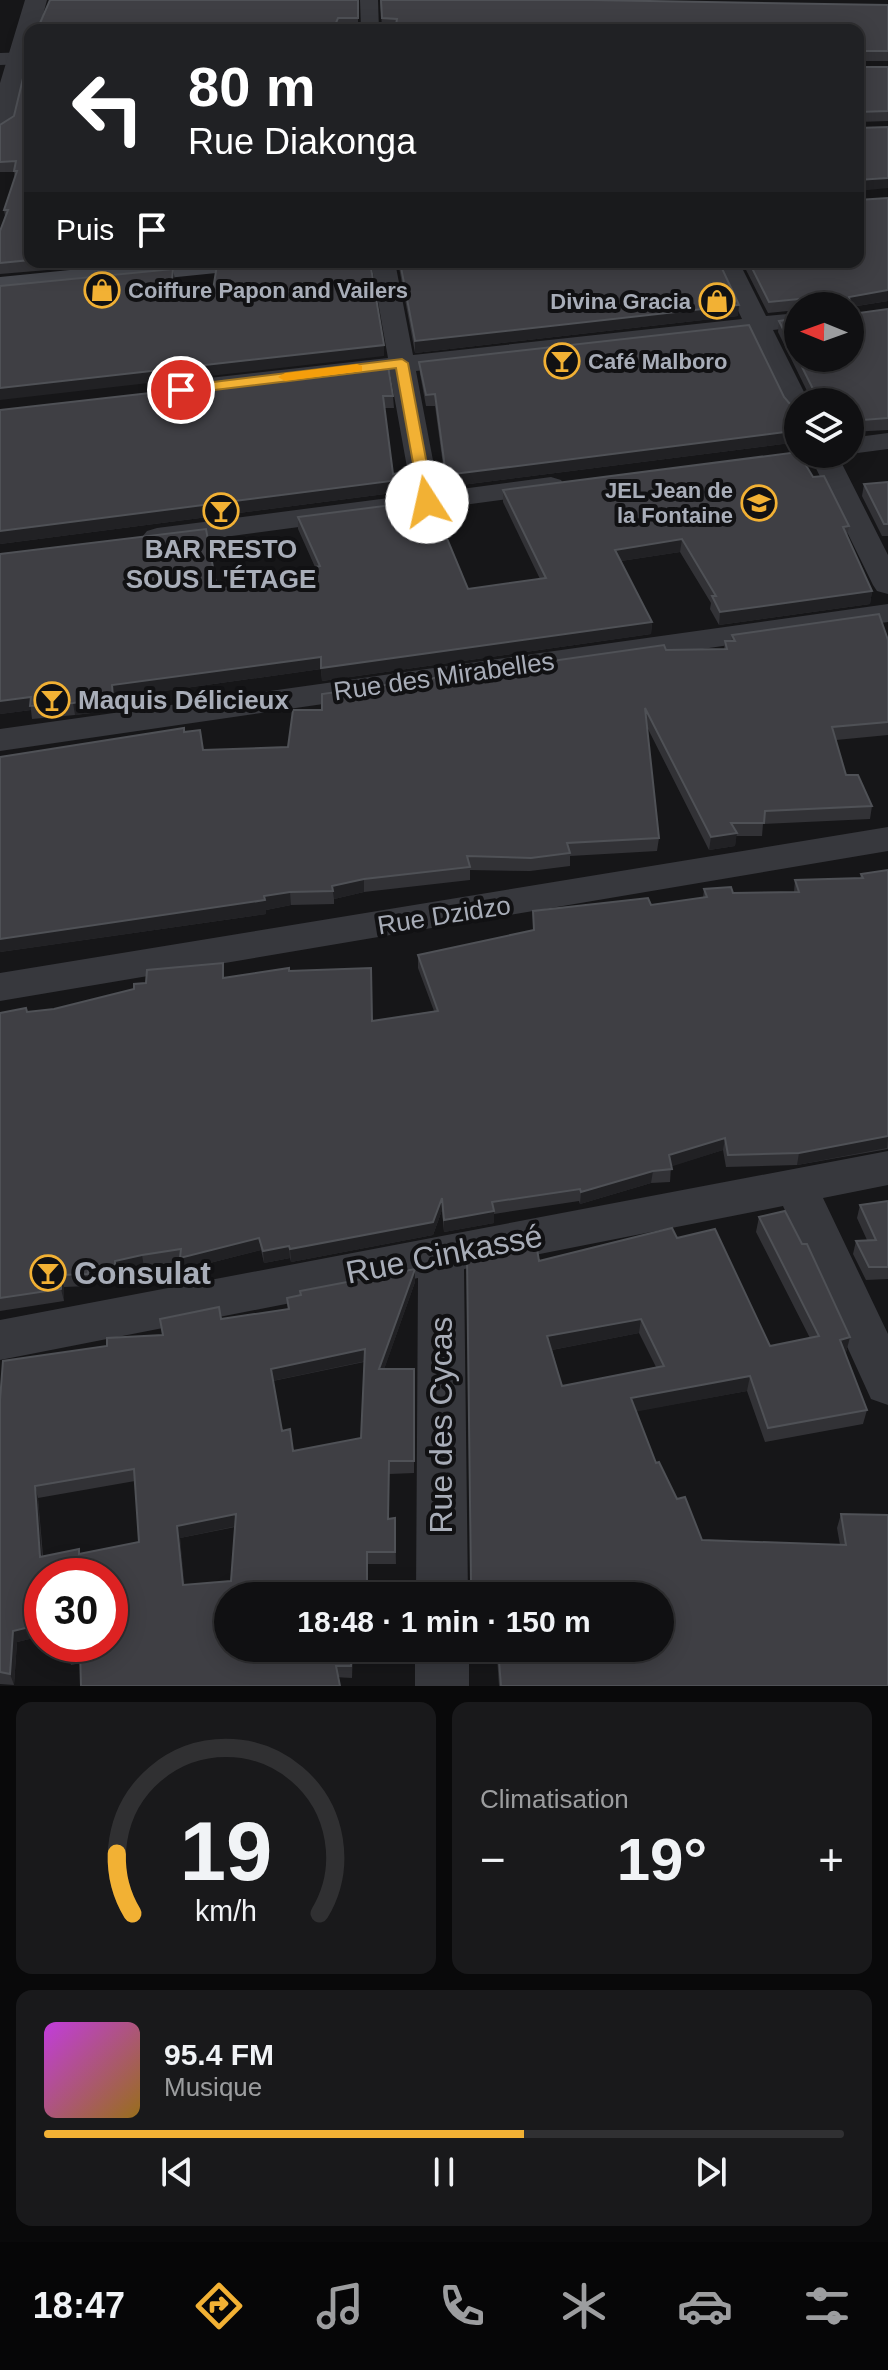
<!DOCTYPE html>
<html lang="fr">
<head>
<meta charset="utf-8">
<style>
	:root { --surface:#101012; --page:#19191b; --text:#f1f3f6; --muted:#9c9d9f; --line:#303032; --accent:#f2b134 }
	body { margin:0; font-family:Arial,sans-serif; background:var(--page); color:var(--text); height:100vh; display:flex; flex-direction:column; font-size:30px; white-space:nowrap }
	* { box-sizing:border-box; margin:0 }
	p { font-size:26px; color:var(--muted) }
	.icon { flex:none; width:44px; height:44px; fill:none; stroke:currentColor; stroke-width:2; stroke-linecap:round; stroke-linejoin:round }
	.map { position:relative; height:1686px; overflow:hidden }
	.details { display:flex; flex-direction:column; gap:16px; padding:16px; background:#09090a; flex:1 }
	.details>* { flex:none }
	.guide { position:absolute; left:24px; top:24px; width:840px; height:244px; border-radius:16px; box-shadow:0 4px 20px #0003,0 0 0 2px var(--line); background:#202124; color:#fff; overflow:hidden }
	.needle { width:52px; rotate:271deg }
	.buttons { position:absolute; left:784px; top:292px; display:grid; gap:16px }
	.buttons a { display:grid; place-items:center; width:80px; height:80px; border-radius:50%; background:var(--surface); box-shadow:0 4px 20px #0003,0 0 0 2px var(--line); font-size:40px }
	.speed { position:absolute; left:24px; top:1558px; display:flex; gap:16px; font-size:40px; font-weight:700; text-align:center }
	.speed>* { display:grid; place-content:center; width:104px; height:104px; border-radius:50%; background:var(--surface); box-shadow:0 4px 20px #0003,0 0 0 2px var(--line); line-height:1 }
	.speed .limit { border:12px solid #d22; background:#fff; color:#111 }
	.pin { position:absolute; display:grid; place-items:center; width:68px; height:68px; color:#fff; margin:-34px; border:4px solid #fff; border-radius:50%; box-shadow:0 2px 8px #0007 }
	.me { position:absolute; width:88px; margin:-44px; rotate:350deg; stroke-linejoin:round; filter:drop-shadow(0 0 6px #0008) }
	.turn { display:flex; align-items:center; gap:28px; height:168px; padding:0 32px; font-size:36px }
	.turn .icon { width:104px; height:104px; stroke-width:2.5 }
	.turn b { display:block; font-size:56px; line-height:68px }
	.then { display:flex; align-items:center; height:76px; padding:0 32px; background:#0003; gap:16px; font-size:30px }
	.big { font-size:60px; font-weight:800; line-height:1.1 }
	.details .card { flex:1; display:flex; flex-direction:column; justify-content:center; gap:12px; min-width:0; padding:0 28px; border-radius:16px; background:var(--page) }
	.details .dial { align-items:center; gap:0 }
	.dial svg { height:208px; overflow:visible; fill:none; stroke:var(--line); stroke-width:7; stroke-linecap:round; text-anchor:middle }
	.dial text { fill:var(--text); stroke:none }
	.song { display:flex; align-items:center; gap:24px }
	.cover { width:96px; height:96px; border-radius:12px; background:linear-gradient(135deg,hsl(290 70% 55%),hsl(40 70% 35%)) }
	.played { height:8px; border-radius:4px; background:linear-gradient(90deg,var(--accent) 60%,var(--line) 60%) }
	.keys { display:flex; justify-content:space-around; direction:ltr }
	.heat { display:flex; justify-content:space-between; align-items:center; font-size:44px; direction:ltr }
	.details .tiles { flex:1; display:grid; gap:16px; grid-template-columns:1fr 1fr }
	.card:last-child { grid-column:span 2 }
	.trip { position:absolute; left:214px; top:1582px; width:460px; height:80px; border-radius:40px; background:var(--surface); box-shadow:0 4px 20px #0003,0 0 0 2px var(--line); font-weight:800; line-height:80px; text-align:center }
	.dock { display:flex; height:128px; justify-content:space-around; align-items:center; background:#060607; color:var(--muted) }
	.dock .icon { width:56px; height:56px }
	.dock .selected { color:var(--accent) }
	.dock b { font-size:36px; color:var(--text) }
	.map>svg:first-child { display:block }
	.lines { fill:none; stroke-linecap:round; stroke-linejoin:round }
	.minor { fill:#37383d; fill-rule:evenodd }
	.tertiary { fill:#37383d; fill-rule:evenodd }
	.secondary { fill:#45474d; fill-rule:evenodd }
	.wall { fill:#323236; fill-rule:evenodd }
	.shaded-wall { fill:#212124 }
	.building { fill:#3f3f44; stroke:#4f5156; stroke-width:2; fill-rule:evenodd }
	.route { fill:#f2b134; stroke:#9d7322; stroke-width:2 }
	.slow { fill:#f59e0b }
	.labels { text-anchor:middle; stroke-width:8; stroke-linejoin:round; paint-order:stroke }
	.far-poi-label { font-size:22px; font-weight:bold; fill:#a8adb8; stroke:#111113; text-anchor:start }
	.poi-label { font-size:26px; font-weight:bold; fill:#a8adb8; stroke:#111113 }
	.street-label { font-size:26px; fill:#a8adb8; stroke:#111113 }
	.near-street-label { font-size:32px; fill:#a8adb8; stroke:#111113 }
	.near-poi-label { font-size:32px; font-weight:bold; fill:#a8adb8; stroke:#111113; text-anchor:start }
</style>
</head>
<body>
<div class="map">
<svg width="888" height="1686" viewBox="0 0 888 1686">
	<rect width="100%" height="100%" fill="#161618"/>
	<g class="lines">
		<path class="minor" d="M360 0H378L379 30H361Z
			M30 52V64L0 65V53Z
			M371 262H395L413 355 742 319 715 262H739L766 316 798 313V327L773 330 809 402H798V415L789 413 749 333 416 371 439 492 551 477 561 480 565 486 561 492 157 546 147 543 142 537 147 531 157 528 412 495 390 373 191 396 178 388 191 380 388 358Z
			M888 433V449L850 454H849L850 438Z
			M809 454H837L888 555V594L877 591 873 585Z
			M888 604V622L0 751V729Z
			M888 827V851L0 1001V973Z
			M888 1151V1185L823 1198 888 1334V1405L871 1399 783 1206 464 1269 468 1596H416L418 1278 0 1360V1320Z
			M415 1648H469V1686H415Z"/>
		<path class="tertiary" d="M25 0H47L39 30H30V62L13 125 0 133V83Z"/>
		<path class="secondary" d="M150 262H250L246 268 236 271 0 295V277Z"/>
	</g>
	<path class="wall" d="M50 0H358V27H338Z
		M380 0 888 5V61H858V30L396 28 382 27Z
		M30 49V262H142L0 274V231L5 216 4 210 15 179 14 172H0V125L14 116Z
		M858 67H888V121L858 122Z
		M888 198V301L851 307 852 314 888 309V432V430L850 432V402L808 393 778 332 779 321 798 318 850 306H798V310L768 313 742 262H858Z
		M398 262H719L738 316 415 353Z
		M419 362 784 397 790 404 798 405V436H794L793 441 783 444 446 487 435 406H426L420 374Z
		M393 396 394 408H384L393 474 407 479 408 491 0 544V410Z
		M813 477 849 526 847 537 872 591 870 604 719 625 710 609 711 603 680 552 621 561 652 622 651 634 322 681 321 669 114 698 115 710 75 715 32 719 31 710 0 714V554L217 589 302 577V570L315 567 298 529V517L468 589 540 579 503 502V490Z
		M888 482V536H882L862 496 864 484Z
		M732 635 888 640V735L836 740 846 775 872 806 870 819 763 824 762 836H736L735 846 709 850 647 727 659 838 657 851 570 856V866L530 871 470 870V880L364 892 334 899V904L291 905 266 910V914L0 952V757L185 732 203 750 288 747 322 710 666 650 724 649 725 641H731Z
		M888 870V1149L797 1165 726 1167 723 1150 671 1166 670 1182 651 1183 580 1204 579 1201 494 1214V1223L444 1232 442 1210 433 1235 291 1262 290 1258 264 1263 261 1250 182 1270 181 1262 144 1267 117 1273V1277L91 1278 90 1286 64 1287V1301L0 1311V1013L27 1012 54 1009 224 978 289 971 372 1021 434 1011 418 968V955L533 930V911L651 905 703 898 704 889 733 893 794 892 795 880 860 878 861 874Z
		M888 1201V1279L866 1280 853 1254 856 1241 867 1240 857 1218 860 1205Z
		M759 1217 850 1337 846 1352 844 1353 867 1410 863 1424 765 1442 747 1391 636 1411 656 1463 702 1540 840 1545 837 1528 841 1514 888 1686H499L497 1657 472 1658 471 1648H660L471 1582 539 1261 677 1238 770 1346 810 1338 756 1232ZM639 1333 656 1367 562 1386 552 1350Z
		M415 1269V1282L384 1369H414V1473L389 1474 388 1519 395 1518 396 1564H368L228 1596 353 1648 352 1678 81 1663 71 1665 68 1654 110 1644 42 1576V1636L17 1642 14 1685 0 1684V1400L107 1346 163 1335 221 1319 288 1310 287 1298ZM364 1362 361 1438 293 1451 282 1431 273 1381ZM135 1481 139 1542 80 1554 43 1556 38 1498ZM235 1527 231 1581 184 1585 180 1538Z"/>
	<path class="shaded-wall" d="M888 178V188L858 191V180Z
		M173 269 175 280 172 301 171 290Z
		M888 290V301L850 307 849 297Z
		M739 305 738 316 415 353V341Z
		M384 345V356L0 400V388Z
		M795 429 793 441 783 444 446 487V475Z
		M407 479 408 491 0 544V531Z
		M682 539 680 552 614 562 615 550Z
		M872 591 870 604 719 625 720 612Z
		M652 622 651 634 322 681 321 669 114 698 115 710 75 715 73 703 112 685 321 657Z
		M31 697V710L0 714V701Z
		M737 833 735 846 709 850 711 837Z
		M364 879V892L334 899 332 886Z
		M290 892 291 905 266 910V914L0 952V939Z
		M888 1136 887 1148 797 1165 799 1153Z
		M725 1138 723 1150 667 1168 669 1155Z
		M653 1171 651 1183 580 1204 581 1192Z
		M442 1198V1210L433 1235 291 1262 290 1249Z
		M494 1211V1223L444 1232V1220Z
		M259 1238 261 1250 182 1270 180 1258Z
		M289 1246 290 1258 264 1263 263 1251Z
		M142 1255 144 1267 117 1273V1277L115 1261Z
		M89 1266 91 1278 90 1286 88 1274Z
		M415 1269V1282L380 1381 379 1369Z
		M61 1275 64 1287V1301L61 1289Z
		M641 1319 639 1333 546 1351 547 1336Z
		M850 1337 846 1352 836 1355 840 1340Z
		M365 1349 366 1361 272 1381 271 1369Z
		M750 1376 747 1391 629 1413 631 1398Z
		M35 1486 38 1498 43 1569 40 1557Z
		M236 1514 237 1526 180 1538 186 1597 177 1526Z
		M42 1624V1636L17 1642 14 1685 10 1674 13 1631Z"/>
	<path class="building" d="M50 0H358V18H338L333 30H37Z
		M381 0H591L888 5V51H858V30H395L397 19 382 18Z
		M30 49V260L0 263V231L8 210H4L17 171H14L16 161 0 162V125L14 116Z
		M858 67H888V111L858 112Z
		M888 127V178L858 180V128Z
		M888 198V290L849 297 852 314 888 309V418L850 421V402H802L803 393H813V389L779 321 798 318V358H850V306H802L803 302 799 299 769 302 749 262H858V200Z
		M233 262H370L384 345 0 388V286L173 269 171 290 212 296 217 265Z
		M400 262H719L739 305 415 341Z
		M749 325 784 397 790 404 798 405V424H792L795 429 785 432 446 475 435 394 426 395 419 362Z
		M388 366 393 396H383L393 474 406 472 407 479 0 531V410Z
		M798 452 813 477 824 476 849 526 843 527 872 591 720 612 712 596H716L682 539 615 550 652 622 321 668V657L112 685 113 697 73 703 30 706 31 697 0 701V554L206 529 217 589 305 576 302 570 320 566 298 517 431 500 468 589 546 578 503 490Z
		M888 482V524H884L864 484Z
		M879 614 888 640V722L832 727 846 775H858L872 806 765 811 764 823H731L737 833 711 837 645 708 659 838 567 843 570 853 531 858 467 856 470 867 364 879 332 886 333 891 290 892 264 896 265 900 0 939V757L184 728V732L200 730 203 750 288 747 293 710H322V694L664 645 666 650 727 649 725 641H735L732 635Z
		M888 870V1136L799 1153 728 1155 725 1138 669 1155 672 1169 653 1171 581 1192 580 1189 492 1202 494 1211 444 1220 442 1198 433 1222 290 1249 289 1246 263 1251 259 1238 180 1258 181 1249 142 1255 115 1261V1265L89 1266 88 1274 61 1275V1289L0 1298V1013L26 1008 27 1012 54 1009 134 989V984L146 983 147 970 223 963V978L289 968V971L371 968 372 1021 438 1011 418 955 534 930 533 911 648 898 651 905 707 897 704 889 731 887 733 893 799 892 795 880 863 878 861 874Z
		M888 1201V1267H869L856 1241 876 1240 860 1205Z
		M785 1211 802 1244H807L850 1337 840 1340 867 1410 768 1428 750 1376 631 1398 656 1463 659 1462 677 1499 685 1497 702 1540 846 1545 841 1514 888 1515V1686H501L498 1648H660V1596H460L459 1585 471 1582 467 1257 504 1249H537L539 1261 672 1228 677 1238 715 1229 770 1346 819 1336 759 1217ZM641 1319 664 1366 562 1386 547 1336Z
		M415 1269 379 1369H414V1461H389L388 1519 395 1518V1552H367V1596H228V1648H352L351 1666H336L340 1686H81L80 1651 68 1654V1644H110V1576H42V1624L13 1631 10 1674 0 1672V1400L3 1361 107 1346V1338L163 1335 160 1319 219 1307 221 1319 289 1309 287 1298 301 1295 300 1291ZM365 1349 361 1438 293 1451 290 1429 282 1431 271 1369ZM134 1469 139 1542 79 1554V1549L40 1557 35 1486ZM236 1514 231 1581 183 1585 177 1526Z"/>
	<path class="route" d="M402 359 408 363 434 502 427 507 420 502 396 368 181 394 174 390 181 386Z"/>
	<path class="slow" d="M357 364 362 366V371L285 381 278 377 285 373Z"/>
	<defs>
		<symbol id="shop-ring" viewBox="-11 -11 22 22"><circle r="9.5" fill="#111113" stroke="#f2b134" stroke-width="1.5"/><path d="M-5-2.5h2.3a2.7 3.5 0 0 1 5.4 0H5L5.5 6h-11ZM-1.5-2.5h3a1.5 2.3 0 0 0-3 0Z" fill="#f2b134"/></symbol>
		<symbol id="bar-ring" viewBox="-11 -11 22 22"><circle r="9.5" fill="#111113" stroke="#f2b134" stroke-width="1.5"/><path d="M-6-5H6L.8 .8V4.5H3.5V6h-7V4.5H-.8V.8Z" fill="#f2b134"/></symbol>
		<symbol id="school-ring" viewBox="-11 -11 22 22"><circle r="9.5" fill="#111113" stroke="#f2b134" stroke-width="1.5"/><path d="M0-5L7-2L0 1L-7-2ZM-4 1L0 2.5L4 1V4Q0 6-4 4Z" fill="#f2b134"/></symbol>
	</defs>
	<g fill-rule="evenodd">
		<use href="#shop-ring" x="82" y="270" width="40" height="40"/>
		<use href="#shop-ring" x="697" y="281" width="40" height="40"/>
		<use href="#bar-ring" x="542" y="341" width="40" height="40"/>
		<use href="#school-ring" x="739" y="483" width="40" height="40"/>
		<use href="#bar-ring" x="201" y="491" width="40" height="40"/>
		<use href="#bar-ring" x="32" y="680" width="40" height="40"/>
		<use href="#bar-ring" x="28" y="1253" width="40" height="40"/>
	</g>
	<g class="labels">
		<g class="far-poi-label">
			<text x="128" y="298">Coiffure Papon and Vailers</text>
			<text x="691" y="309" text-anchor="end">Divina Gracia</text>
			<text x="588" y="369">Café Malboro</text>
			<text x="733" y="498" text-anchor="end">JEL Jean de<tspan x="733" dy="25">la Fontaine</tspan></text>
		</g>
		<g class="poi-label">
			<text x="221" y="558">BAR RESTO<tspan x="221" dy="30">SOUS L'ÉTAGE</tspan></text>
			<text x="78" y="709" text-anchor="start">Maquis Délicieux</text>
		</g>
		<g class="street-label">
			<text transform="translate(444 676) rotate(-8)" y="9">Rue des Mirabelles</text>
			<text transform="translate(444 915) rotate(-9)" y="9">Rue Dzidzo</text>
		</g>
		<g class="near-street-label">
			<text transform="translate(444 1254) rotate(-11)" y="11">Rue Cinkassé</text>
			<text transform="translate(441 1425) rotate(-90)" y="11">Rue des Cycas</text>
		</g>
		<g class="near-poi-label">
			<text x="74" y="1284">Consulat</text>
		</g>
	</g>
</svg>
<div class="buttons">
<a><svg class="needle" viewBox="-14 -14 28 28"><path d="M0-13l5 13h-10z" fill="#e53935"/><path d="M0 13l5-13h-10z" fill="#9c9d9f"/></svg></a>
<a><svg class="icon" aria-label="layers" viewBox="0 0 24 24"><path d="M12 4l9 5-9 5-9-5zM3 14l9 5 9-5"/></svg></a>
</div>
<div class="speed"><div class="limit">30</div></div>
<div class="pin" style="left:181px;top:390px;background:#d93025"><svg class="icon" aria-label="arrive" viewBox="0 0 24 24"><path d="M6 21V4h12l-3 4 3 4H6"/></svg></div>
<svg class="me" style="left:427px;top:502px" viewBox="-20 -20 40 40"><circle r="19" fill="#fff"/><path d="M0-13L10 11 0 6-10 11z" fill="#f2b134"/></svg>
<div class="trip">18:48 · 1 min · 150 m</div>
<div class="guide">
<div class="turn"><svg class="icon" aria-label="left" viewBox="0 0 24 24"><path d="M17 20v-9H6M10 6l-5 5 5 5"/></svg><div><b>80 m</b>Rue Diakonga</div></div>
<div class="then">Puis<svg class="icon" aria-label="arrive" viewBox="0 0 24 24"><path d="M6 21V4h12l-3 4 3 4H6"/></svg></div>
</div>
</div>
<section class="details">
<div class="tiles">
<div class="card dial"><svg viewBox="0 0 100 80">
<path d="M14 69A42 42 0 1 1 86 69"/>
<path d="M14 69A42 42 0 0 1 8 46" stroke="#f2b134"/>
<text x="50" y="56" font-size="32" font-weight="700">19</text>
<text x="50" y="72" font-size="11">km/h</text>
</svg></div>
<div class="card"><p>Climatisation</p>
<div class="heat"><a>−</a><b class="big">19°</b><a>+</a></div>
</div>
<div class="card">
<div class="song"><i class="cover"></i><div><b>95.4 FM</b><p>Musique</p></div></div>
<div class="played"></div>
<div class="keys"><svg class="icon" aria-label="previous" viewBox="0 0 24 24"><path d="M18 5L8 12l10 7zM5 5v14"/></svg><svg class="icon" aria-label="pause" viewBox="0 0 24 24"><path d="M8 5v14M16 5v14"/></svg><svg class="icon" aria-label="next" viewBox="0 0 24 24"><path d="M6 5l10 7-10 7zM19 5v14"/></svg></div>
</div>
</div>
</section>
<nav class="dock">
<b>18:47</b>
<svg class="icon selected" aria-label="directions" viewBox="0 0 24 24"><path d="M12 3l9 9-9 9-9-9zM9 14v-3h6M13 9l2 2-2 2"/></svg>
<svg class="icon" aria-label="music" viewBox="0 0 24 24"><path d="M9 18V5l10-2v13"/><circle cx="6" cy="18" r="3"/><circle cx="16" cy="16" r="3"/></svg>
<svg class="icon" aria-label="phone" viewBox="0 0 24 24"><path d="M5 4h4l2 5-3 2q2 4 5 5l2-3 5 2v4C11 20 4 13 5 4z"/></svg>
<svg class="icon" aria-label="climate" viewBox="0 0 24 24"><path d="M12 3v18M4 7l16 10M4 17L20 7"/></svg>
<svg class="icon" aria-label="car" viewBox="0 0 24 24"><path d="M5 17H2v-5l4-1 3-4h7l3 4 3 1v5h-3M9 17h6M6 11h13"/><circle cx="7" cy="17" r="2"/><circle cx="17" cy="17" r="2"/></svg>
<svg class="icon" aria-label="filters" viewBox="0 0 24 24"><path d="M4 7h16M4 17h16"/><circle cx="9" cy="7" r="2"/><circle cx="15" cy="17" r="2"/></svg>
</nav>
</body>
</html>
